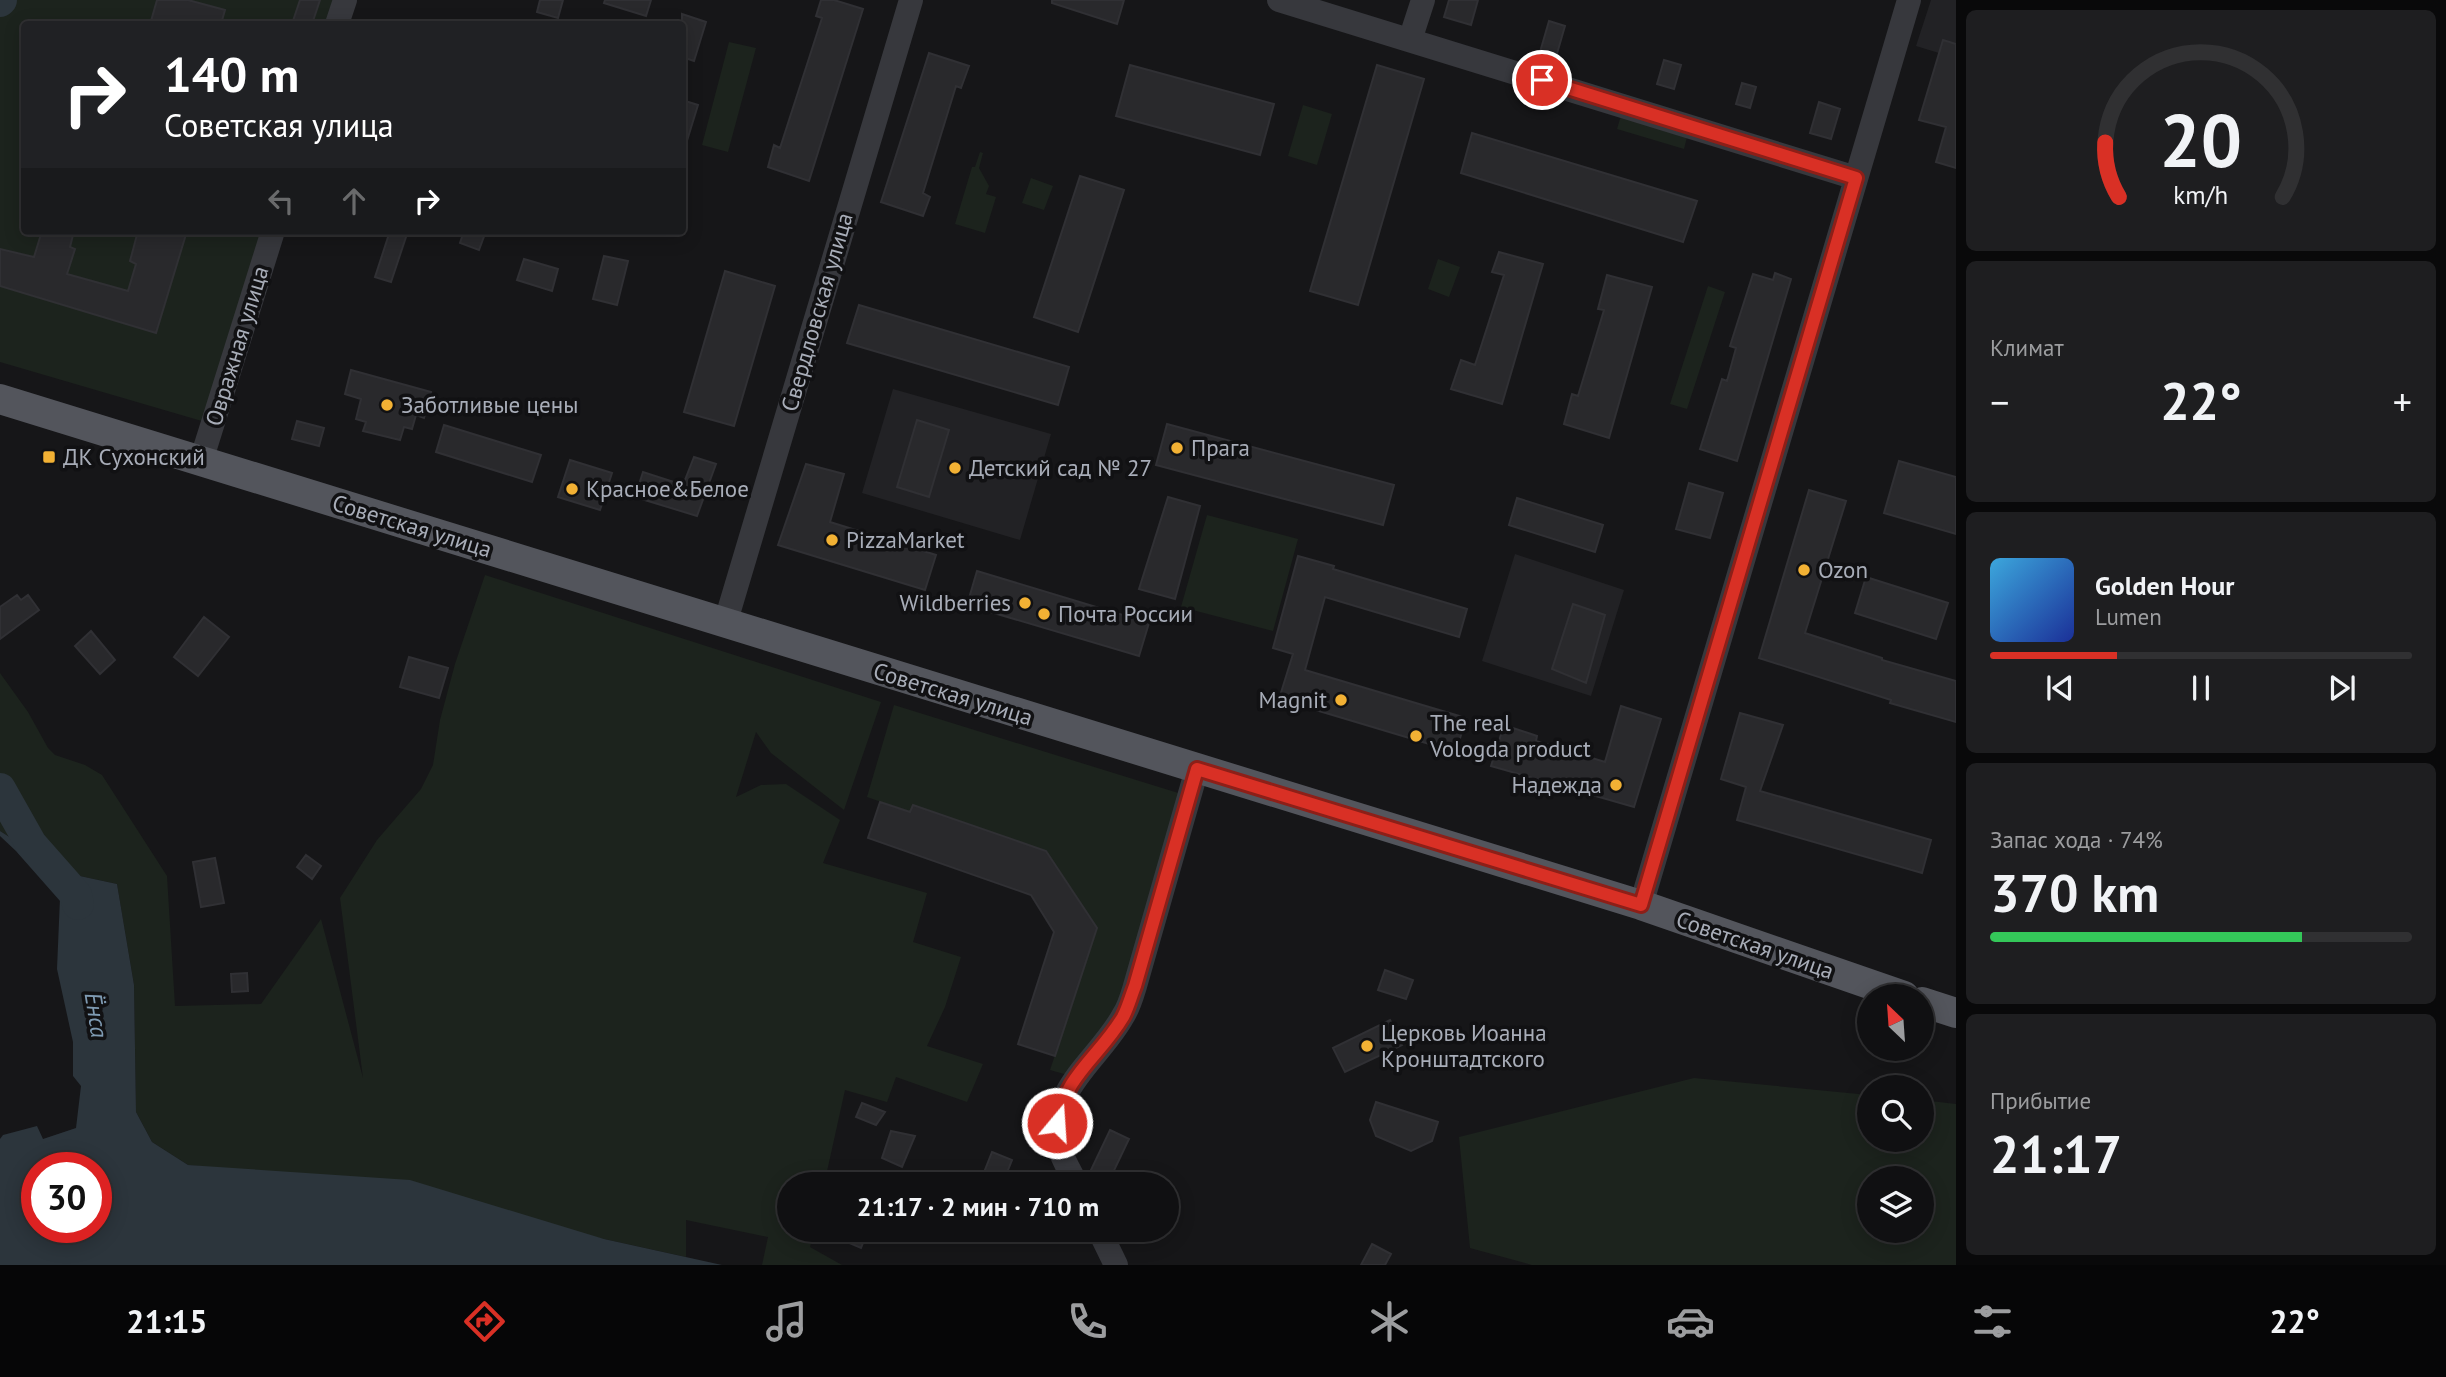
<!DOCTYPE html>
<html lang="ru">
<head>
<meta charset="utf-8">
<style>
	:root { --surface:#101012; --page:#1e1e20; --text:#f1f3f6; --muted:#9c9d9f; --line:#303032; --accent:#d93025 }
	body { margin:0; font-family:"PT Sans",sans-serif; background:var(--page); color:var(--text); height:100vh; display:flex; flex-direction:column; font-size:26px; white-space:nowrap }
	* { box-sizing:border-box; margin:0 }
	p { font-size:23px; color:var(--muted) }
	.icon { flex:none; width:38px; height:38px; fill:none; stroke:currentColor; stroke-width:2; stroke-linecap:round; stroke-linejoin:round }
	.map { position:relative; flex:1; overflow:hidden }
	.side { display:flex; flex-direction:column; gap:10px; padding:10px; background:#09090a; width:490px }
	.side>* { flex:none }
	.guide { position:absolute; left:21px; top:21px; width:665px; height:214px; border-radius:7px; box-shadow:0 4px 18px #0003,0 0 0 2px var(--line); background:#202124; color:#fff; overflow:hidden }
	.needle { width:46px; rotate:335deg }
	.buttons { position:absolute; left:1857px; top:984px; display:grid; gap:14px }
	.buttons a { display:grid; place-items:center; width:77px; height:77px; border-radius:50%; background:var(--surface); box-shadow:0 4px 18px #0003,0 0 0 2px var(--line); font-size:35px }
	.speed { position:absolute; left:21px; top:1152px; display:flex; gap:14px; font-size:35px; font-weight:700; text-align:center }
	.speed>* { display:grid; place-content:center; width:91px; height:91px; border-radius:50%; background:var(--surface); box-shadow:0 4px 18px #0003,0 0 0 2px var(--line); line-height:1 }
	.speed .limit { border:10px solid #d22; background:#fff; color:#111 }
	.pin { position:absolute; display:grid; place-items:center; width:60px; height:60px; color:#fff; margin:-30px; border:4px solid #fff; border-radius:50%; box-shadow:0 2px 7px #0007 }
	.me { position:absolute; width:77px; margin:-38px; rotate:18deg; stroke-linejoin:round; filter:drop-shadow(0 0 5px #0008) }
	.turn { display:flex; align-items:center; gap:24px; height:147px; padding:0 28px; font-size:32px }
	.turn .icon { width:91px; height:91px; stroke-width:2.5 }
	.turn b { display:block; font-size:49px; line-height:60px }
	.lanes { display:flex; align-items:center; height:66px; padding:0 28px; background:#0003; justify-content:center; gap:35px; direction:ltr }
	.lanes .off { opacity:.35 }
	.big { font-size:52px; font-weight:600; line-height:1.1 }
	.side .tile { flex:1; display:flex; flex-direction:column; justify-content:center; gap:10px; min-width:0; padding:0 24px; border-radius:10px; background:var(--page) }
	.side .dial { align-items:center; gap:0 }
	.dial svg { height:182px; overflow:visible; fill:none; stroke:var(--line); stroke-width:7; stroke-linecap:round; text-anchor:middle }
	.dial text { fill:var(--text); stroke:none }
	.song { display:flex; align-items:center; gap:21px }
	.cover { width:84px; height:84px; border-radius:10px; background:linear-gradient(135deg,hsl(200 70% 55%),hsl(230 70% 35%)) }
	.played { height:7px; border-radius:4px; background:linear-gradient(90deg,var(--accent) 30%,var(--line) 30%) }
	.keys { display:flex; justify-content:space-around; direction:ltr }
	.heat { display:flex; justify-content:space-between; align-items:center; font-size:38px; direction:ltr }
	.charge { height:10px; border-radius:5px; background:linear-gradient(90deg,#34c759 74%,var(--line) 0) }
	.trip { position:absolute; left:777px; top:1172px; width:402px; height:70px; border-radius:35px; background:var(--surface); box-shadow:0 4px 18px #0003,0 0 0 2px var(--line); font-weight:600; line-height:70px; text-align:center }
	.dock { display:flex; height:112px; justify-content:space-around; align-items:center; background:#060607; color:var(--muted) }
	.dock .icon { width:49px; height:49px }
	.dock .current { color:var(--accent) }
	.dock b { font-size:32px; color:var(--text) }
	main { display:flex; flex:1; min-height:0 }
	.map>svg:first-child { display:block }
	.built { fill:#222225 }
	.green { fill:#1c231d; fill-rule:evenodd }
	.water { fill:#2c353c; fill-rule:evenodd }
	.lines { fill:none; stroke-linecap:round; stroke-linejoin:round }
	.river { stroke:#2c353c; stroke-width:32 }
	.building { fill:#29292c; stroke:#303034; stroke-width:2 }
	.minor { stroke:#37383d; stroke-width:24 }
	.major { stroke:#53555c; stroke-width:30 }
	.route-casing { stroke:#8d1f18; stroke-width:18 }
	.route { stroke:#d93025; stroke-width:12 }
	.poi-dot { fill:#f2b134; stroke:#111113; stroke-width:2.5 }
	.labels { text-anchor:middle; stroke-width:7; stroke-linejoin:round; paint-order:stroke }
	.street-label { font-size:23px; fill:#a8adb8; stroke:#111113 }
	.poi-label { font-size:23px; fill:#a8adb8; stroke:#111113; text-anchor:start }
	.water-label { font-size:24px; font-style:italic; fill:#7f9bb3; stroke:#111113 }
</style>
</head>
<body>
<main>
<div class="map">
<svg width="1956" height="1265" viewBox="0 0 1956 1265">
	<rect width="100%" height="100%" fill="#161618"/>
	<path class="built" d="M1931 0H1956V168L1936 162 1946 127 1919 120 1939 53 1916 46Z
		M893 389 1051 434 1020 540 862 493Z
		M1515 554 1624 590 1591 696 1482 661Z"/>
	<path class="green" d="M0 0H345L337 24H24V231H273L212 424 0 362Z
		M729 42 756 48 728 152 702 145Z
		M1303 105 1332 114 1317 165 1288 156Z
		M1622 112 1688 133 1684 149 1617 129Z
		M980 152 983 153 979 168 989 186 986 194 996 197 985 233 955 224 972 167H975Z
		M1031 178 1053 186 1044 210 1022 203Z
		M1438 259 1460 267 1449 297 1428 289Z
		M1708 286 1725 292 1687 409 1670 404Z
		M1207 515 1298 539 1273 631 1181 607Z
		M485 575 881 702 844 810 771 753 756 732 736 797 761 785 786 784 840 820 823 863 927 893 913 942 961 957 945 1007 927 1046 983 1064 967 1102 896 1077 887 1102 845 1090 824 1185H789V1230H814L810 1247 842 1265H762L768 1237 686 1220V1257L604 1239 262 1172 188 1165 152 1142 136 1112 134 985 117 884 52 870 31 844 22 845 0 831V673L28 712 48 748 55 755 85 765 102 775 167 876 175 1006 261 1004 321 919 363 1078 340 898 377 840 421 789 433 765 440 720 455 664Z
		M894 705 1188 796 1135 986 1075 1077 1050 1070 1097 928 1046 852 913 806 910 812 867 797Z
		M1694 1078 1869 1095V1139H1922V1100L1956 1104V1265H1532L1470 1248 1459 1137ZM1869 1178H1922V1230H1869Z"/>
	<path class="water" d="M0 831 22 845 31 844 52 870 117 884 134 985 136 1112 152 1142 188 1165 410 1180 604 1239 722 1265H0V1139L3 1135 37 1126 43 1139 76 1128 81 1086 73 1076V1042L57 969 60 898 51 884 0 836ZM37 1167H96V1227H37Z"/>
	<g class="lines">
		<path class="river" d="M0 1 1 0
			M0 789 31 844 76 895 78 904"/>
	</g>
	<path class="building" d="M157 0H188L225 10 221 24H164L151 21Z
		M300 0H320L312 24H292Z
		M540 0H563L558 18 537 12Z
		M605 0H651L646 16 604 3Z
		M821 0H834L863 9 809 181 768 167 774 145 780 148 822 18 816 16Z
		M1052 0H1124L1117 24 1052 3Z
		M1449 0H1478L1471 25 1444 17Z
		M682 14 706 22 694 61 682 57Z
		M1549 21 1565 26 1556 57 1540 52Z
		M1943 40 1956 44V168L1936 162 1946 127 1919 120Z
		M929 53 969 66 961 88 956 86 923 193 930 197 923 216 881 202Z
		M1664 60 1681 65 1674 89 1657 84Z
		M1130 65 1274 104 1260 155 1116 116Z
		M1377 65 1424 79 1358 305 1310 291Z
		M1742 83 1756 87 1750 108 1736 104Z
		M682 100 698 105 686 144H682Z
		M1819 102 1840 109 1831 139 1810 133Z
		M1472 133 1697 201 1683 242 1461 173Z
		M1080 176 1124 190 1078 332 1034 317Z
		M42 231H74L70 247 75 249 67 274 128 291 136 264 130 261 138 231H187L156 333 0 286V249L34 257Z
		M390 231H408L391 282 375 277Z
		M464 231H486L479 250 460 243Z
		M1499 252 1543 264 1502 404 1451 389 1461 360 1475 365 1504 275 1492 272Z
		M604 256 628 261 617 305 593 299Z
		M524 259 558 269 552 291 517 280Z
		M725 271 775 286 734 426 684 412Z
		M1775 273 1791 279 1737 461 1700 449 1722 379 1727 381 1736 348 1730 346 1753 274 1773 280Z
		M1607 275 1652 287 1609 438 1564 424 1572 394 1578 396 1604 310 1598 309Z
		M859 305 1069 367 1058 405 847 343Z
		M351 370 431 392 424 418 416 415 412 429 404 427 400 440 363 431 366 422 356 419 361 399 345 394Z
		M917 420 949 430 929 497 897 487Z
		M297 421 324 428 319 446 292 439Z
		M1167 424 1394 485 1383 525 1156 465Z
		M444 425 541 455 532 482 436 452Z
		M694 457 716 464 697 516 635 497 643 472 683 485Z
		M570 460 612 473 600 510 558 497Z
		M1899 461 1956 477V534L1884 513Z
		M806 464 844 474 830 522 936 555 925 590 778 545Z
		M1689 483 1723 493 1710 538 1676 529Z
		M1809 490 1846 501 1805 633 1882 658V660L1956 681V722L1890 703 1891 700 1759 658Z
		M1168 497 1200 506 1175 599 1139 589Z
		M1517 498 1603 525 1595 552 1509 525Z
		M1298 556 1334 566 1333 569 1467 609 1459 637 1325 597 1305 670 1466 718 1456 752 1279 699 1293 654 1273 648Z
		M977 571 1149 623 1139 656 967 605Z
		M1866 577 1948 603 1936 639 1855 613Z
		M17 595 21 600 28 595 39 610 0 639V607Z
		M1573 604 1605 615 1586 683 1552 669Z
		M204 617 229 637 198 676 174 657Z
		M91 631 115 660 100 674 75 646Z
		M409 657 448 668 439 698 400 687Z
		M1621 706 1661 719 1634 807 1491 766 1504 725 1537 736 1536 741 1605 762Z
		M1740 713 1783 725 1760 791 1931 840 1922 873 1737 820 1746 787 1721 779Z
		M880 802 910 812 913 805 1046 851 1097 928 1055 1056 1018 1044 1054 932 1031 895 868 838Z
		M306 855 321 866 312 879 297 867Z
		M215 858 224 903 201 907 193 862Z
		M1385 970 1413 980 1406 999 1378 990Z
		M247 973 248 991 232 992 231 974Z
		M1390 1020 1402 1045 1345 1072 1333 1048Z
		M1376 1102 1438 1122 1432 1141 1411 1151 1376 1136 1370 1120Z
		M862 1103 885 1112 876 1125 856 1117Z
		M1110 1130 1129 1139 1109 1181 1090 1172Z
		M891 1131 915 1136 902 1167 882 1158Z
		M992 1152 1012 1160 1002 1185H979Z
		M819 1230H868L861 1248Z
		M1372 1244 1391 1254 1385 1265H1361Z"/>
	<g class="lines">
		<path class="minor" d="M1279 0 1856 178
			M337 24 345 0
			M1410 40 1423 0
			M201 461 273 231
			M725 624 911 0
			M1641 905 1909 0
			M1077 1185C1071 1173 1062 1159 1059 1146 1047 1089 1099 1060 1123 1016 1129 1007 1132 996 1135 986L1197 769
			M1099 1230 1116 1265"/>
		<path class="major" d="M0 399 1641 905 1904 996
			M1922 1002 1956 1013"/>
	</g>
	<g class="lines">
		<defs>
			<path id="route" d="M1057 1123C1065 1075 1100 1056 1123 1017 1128 1008 1131 996 1135 986L1197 769 1641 905 1856 178 1542 80"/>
		</defs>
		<use href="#route" class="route-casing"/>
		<use href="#route" class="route"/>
	</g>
	<g class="poi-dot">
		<circle cx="387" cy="405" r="7"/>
		<circle cx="1177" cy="448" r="7"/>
		<rect x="42" y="450" width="14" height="14" rx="3.5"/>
		<circle cx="955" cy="468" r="7"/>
		<circle cx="572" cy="489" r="7"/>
		<circle cx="832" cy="540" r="7"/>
		<circle cx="1804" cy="570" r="7"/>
		<circle cx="1025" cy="603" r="7"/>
		<circle cx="1044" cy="614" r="7"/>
		<circle cx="1341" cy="700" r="7"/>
		<circle cx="1416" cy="736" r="7"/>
		<circle cx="1616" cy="785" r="7"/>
		<circle cx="1367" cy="1046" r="7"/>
	</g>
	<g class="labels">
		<g class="street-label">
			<text transform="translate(817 312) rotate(-74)" y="8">Свердловская улица</text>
			<text transform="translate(237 346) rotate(-73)" y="8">Овражная улица</text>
			<text transform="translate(412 526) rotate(17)" y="8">Советская улица</text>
			<text transform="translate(953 694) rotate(17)" y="8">Советская улица</text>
			<text transform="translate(1755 945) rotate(19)" y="8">Советская улица</text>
		</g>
		<g class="poi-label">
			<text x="401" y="413">Заботливые цены</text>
			<text x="1191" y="456">Прага</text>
			<text x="63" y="465">ДК Сухонский</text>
			<text x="969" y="476">Детский сад № 27</text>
			<text x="586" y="497">Красное&amp;Белое</text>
			<text x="846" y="548">PizzaMarket</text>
			<text x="1818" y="578">Ozon</text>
			<text x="1011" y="611" text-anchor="end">Wildberries</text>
			<text x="1058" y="622">Почта России</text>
			<text x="1327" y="708" text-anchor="end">Magnit</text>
			<text x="1430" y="731">The real<tspan x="1430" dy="26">Vologda product</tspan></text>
			<text x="1602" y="793" text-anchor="end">Надежда</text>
			<text x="1381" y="1041">Церковь Иоанна<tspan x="1381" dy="26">Кронштадтского</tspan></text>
		</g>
		<g class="water-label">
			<text transform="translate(96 1015) rotate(81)" y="8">Ёнса</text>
		</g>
	</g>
</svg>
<div class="buttons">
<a><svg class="needle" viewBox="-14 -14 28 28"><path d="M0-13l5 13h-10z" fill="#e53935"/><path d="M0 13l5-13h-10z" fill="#9c9d9f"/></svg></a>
<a><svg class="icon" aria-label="search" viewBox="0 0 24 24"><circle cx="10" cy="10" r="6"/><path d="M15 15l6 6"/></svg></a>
<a><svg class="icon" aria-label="layers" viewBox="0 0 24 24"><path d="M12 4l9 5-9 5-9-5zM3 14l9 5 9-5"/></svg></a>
</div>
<div class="speed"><div class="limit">30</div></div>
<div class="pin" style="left:1542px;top:80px;background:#d93025"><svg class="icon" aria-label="arrive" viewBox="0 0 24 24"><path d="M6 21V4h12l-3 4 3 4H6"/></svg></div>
<svg class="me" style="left:1057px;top:1123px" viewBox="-20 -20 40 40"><circle r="17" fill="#d93025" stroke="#fff" stroke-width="3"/><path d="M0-11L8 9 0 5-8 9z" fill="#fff"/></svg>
<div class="trip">21:17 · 2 мин · 710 m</div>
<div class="guide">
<div class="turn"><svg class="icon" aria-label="right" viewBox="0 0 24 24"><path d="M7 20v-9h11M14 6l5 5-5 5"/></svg><div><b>140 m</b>Советская улица</div></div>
<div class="lanes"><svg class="icon off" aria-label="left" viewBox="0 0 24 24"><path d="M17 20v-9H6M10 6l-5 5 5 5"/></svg><svg class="icon off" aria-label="ahead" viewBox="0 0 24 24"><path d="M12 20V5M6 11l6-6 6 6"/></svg><svg class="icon" aria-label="right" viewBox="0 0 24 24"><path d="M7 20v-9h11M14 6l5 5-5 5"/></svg></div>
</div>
</div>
<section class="side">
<div class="tile dial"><svg viewBox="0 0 100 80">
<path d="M14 69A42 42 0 1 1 86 69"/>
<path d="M14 69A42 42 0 0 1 8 45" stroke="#d93025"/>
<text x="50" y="56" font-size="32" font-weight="700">20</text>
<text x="50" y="72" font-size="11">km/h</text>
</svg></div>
<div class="tile"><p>Климат</p>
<div class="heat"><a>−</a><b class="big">22°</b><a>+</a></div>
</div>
<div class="tile">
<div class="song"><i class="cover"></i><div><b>Golden Hour</b><p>Lumen</p></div></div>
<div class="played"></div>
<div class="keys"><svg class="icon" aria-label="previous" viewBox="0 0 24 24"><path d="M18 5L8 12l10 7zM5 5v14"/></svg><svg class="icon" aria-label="pause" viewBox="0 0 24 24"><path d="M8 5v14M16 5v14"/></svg><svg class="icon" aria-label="next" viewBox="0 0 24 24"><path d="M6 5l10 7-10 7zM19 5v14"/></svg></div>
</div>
<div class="tile"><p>Запас хода · 74%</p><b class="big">370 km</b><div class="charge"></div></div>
<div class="tile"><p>Прибытие</p><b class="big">21:17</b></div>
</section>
</main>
<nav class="dock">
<b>21:15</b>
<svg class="icon current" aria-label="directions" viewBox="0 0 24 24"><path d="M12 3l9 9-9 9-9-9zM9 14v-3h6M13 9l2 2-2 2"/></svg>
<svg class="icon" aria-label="music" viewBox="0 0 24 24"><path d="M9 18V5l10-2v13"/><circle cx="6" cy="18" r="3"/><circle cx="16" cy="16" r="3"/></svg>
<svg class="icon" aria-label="phone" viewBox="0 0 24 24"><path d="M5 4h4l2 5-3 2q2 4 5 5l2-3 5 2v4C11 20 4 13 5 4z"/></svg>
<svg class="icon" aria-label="climate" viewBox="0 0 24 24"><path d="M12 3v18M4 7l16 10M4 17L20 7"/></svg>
<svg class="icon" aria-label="car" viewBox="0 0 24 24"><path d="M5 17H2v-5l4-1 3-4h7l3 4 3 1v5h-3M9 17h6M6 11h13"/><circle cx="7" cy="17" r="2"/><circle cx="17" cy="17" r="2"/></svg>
<svg class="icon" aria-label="filters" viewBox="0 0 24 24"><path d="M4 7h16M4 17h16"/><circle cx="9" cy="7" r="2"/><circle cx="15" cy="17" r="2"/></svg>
<b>22°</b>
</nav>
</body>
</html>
